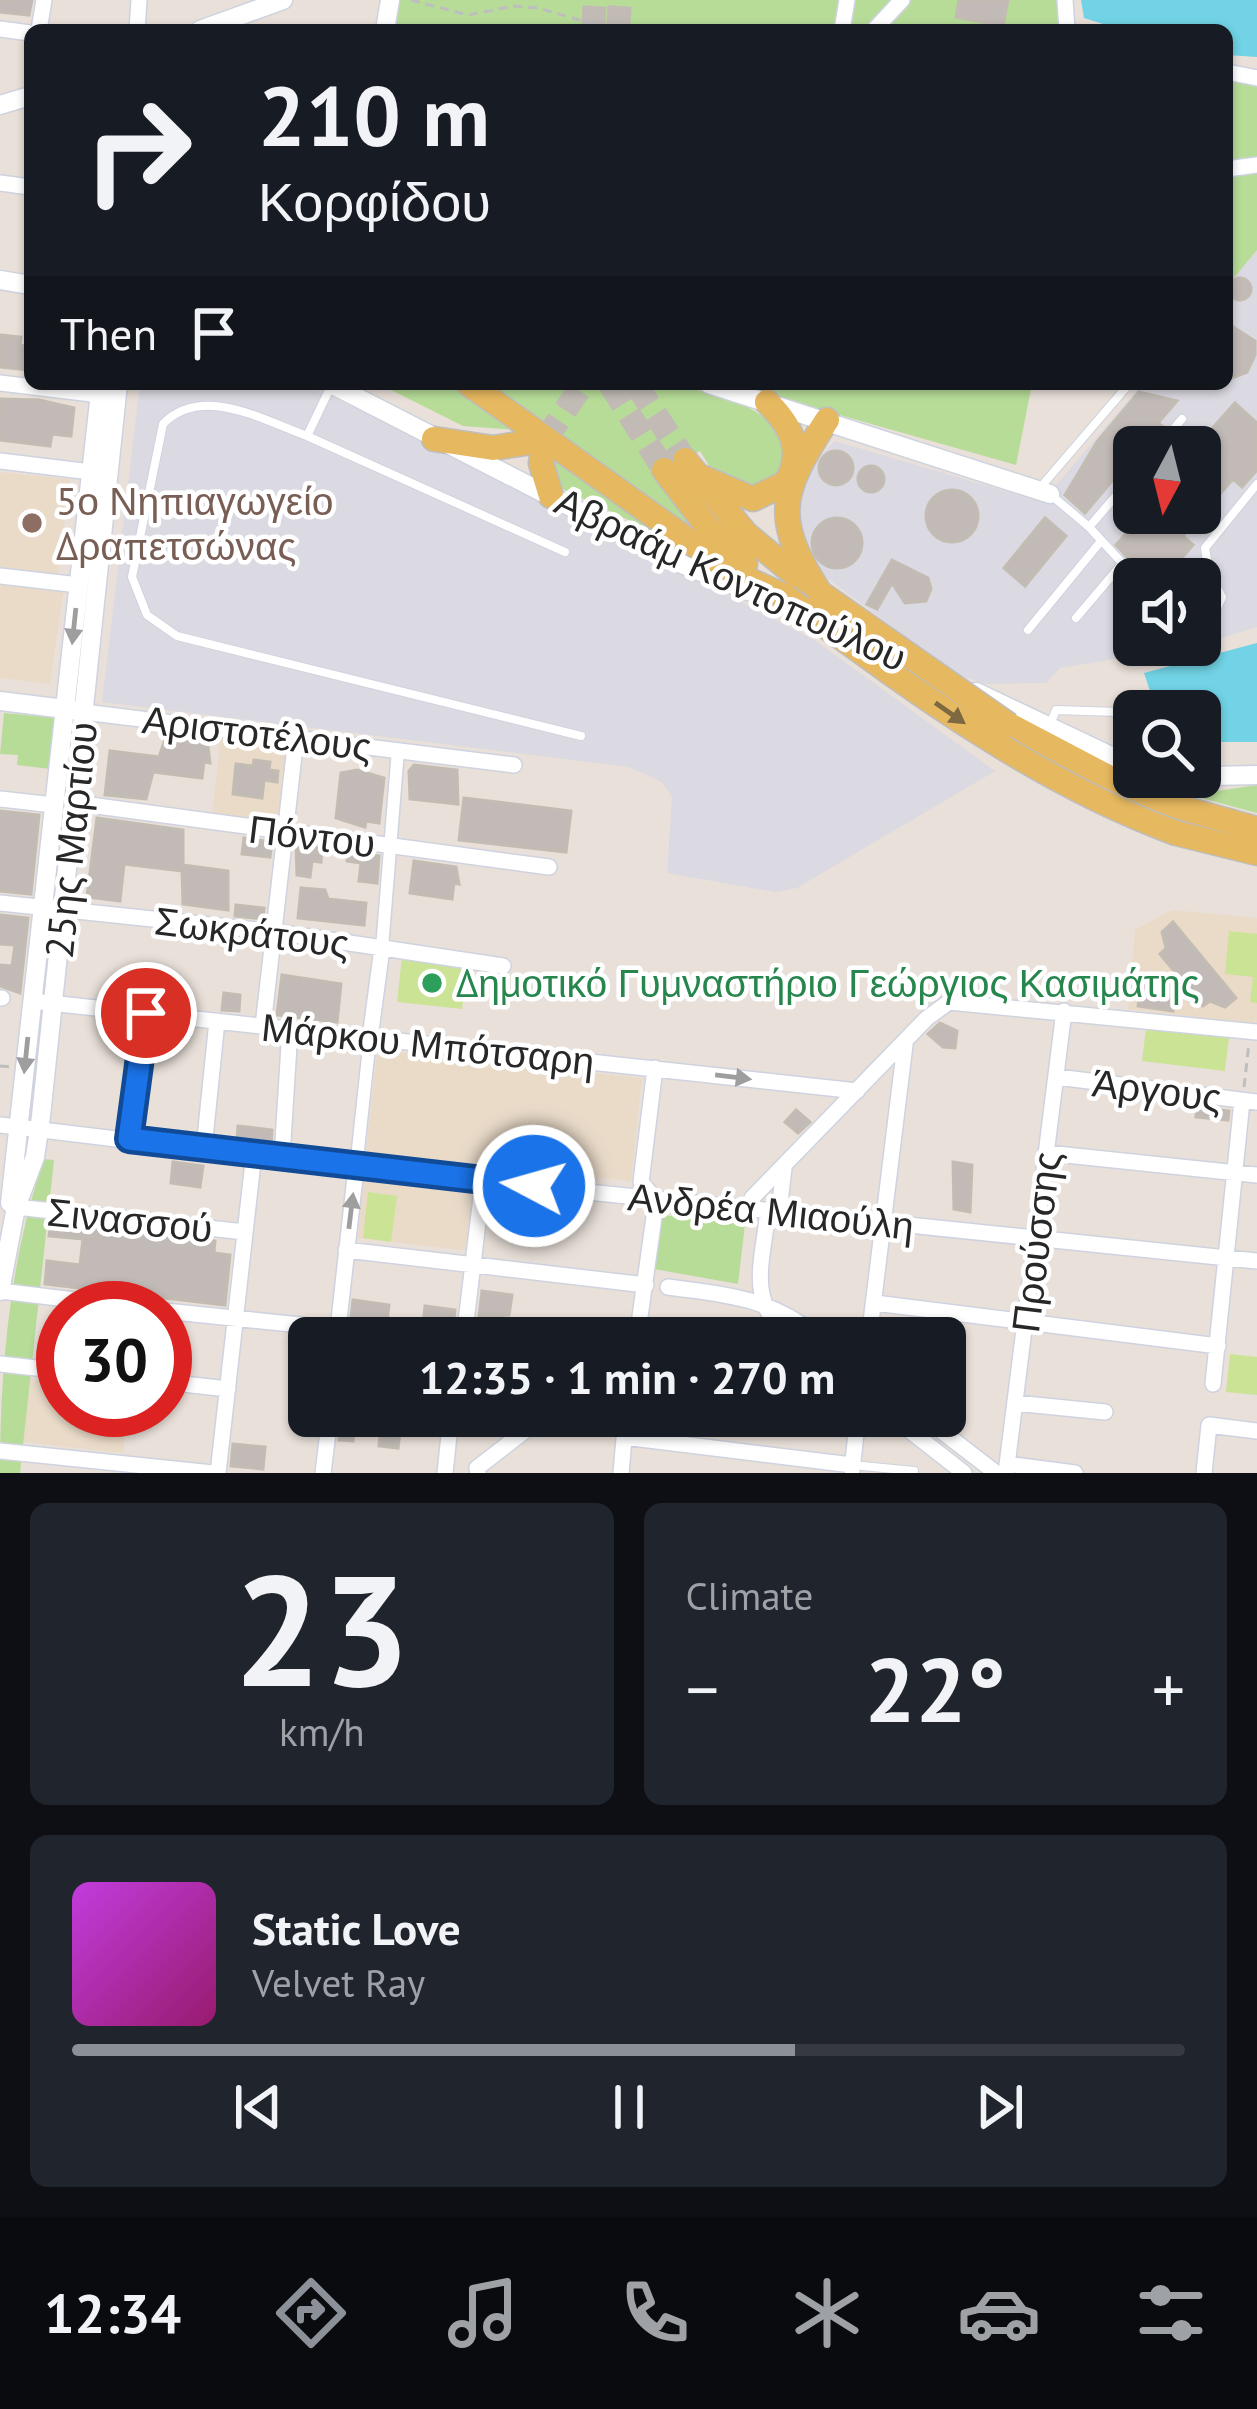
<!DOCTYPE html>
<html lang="en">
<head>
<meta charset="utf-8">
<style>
	:root { --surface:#171b24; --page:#20242c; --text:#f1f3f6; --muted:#9ea1a6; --line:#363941; --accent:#8c9099 }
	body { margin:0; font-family:"PT Sans",sans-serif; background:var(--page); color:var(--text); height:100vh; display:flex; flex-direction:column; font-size:45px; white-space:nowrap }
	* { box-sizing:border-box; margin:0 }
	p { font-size:39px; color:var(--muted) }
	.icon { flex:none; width:66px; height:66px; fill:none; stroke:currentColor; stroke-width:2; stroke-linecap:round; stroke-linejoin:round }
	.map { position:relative; height:1473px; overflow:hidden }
	.drawer { display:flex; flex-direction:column; gap:30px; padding:30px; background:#0d0f14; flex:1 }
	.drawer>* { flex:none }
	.banner { position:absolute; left:24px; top:24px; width:1209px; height:366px; border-radius:18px; box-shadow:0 3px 9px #0004; background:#171b24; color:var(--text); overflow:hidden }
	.needle { width:78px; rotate:187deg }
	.tools { position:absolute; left:1113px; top:426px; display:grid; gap:24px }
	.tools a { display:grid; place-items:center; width:108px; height:108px; border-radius:18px; background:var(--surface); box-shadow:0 3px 9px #0004; font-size:60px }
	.speed { position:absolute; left:36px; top:1281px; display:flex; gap:24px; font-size:60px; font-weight:700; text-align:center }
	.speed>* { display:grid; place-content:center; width:156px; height:156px; border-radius:50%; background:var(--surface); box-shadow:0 3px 9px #0004; line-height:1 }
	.speed .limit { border:18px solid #d22; background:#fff; color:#111 }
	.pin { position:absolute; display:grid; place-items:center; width:102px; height:102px; color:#fff; margin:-51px; border:6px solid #fff; border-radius:50%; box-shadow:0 3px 12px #0007 }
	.me { position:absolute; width:132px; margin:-66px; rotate:276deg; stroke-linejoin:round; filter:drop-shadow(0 0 9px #0008) }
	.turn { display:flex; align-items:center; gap:42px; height:252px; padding:0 36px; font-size:54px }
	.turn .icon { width:156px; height:156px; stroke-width:2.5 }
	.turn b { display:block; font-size:84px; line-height:102px }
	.then { display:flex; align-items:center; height:114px; padding:0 36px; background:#0003; gap:24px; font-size:45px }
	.big { font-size:90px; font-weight:600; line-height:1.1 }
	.drawer .card { flex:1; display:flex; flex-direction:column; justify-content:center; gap:18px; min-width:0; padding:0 42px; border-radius:18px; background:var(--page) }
	.drawer .dial { align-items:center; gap:0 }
	.dial b { font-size:156px; line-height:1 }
	.song { display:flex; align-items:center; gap:36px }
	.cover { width:144px; height:144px; border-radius:18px; background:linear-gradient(135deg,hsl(290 70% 55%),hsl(320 70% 35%)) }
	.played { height:12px; border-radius:6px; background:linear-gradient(90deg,var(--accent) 65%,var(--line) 65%) }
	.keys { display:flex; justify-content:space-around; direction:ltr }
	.heat { display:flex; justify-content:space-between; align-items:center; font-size:66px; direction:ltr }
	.drawer .tiles { flex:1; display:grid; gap:30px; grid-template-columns:1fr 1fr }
	.card:last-child { grid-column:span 2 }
	.trip { position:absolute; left:288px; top:1317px; width:678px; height:120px; border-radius:18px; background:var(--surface); box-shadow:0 3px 9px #0004; font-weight:600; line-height:120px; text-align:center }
	.tabs { display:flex; height:192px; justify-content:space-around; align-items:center; background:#090b0e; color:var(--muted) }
	.tabs .icon { width:84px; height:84px }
	.tabs .active { color:var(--accent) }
	.tabs b { font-size:54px; color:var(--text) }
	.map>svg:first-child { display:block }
	.industrial { fill:#dbd9e1; fill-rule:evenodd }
	.education { fill:#eadbc9 }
	.green { fill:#b7dc98 }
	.pitch { fill:#cae394 }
	.water { fill:#71d3e5 }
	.building { fill:#c1bab6; stroke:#c3bcb3; stroke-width:3 }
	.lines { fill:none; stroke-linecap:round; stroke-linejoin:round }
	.primary-tunnel { stroke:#c2bbb5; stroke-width:24; stroke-dasharray:24 12; stroke-linecap:butt }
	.service-casing { stroke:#ced3df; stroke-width:10 }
	.pedestrian-casing { stroke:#ced3df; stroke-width:15 }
	.minor-casing { stroke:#ced3df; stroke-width:18 }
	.tertiary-casing { stroke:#ced3df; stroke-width:21 }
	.primary-casing { stroke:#bebebe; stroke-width:27 }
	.path { stroke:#bebebe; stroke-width:3; stroke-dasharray:9 6; stroke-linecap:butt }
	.service { stroke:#fff; stroke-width:8 }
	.pedestrian { stroke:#fff; stroke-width:12 }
	.minor { stroke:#fff; stroke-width:15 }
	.tertiary { stroke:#fff; stroke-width:18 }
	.primary { stroke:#e6b860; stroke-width:24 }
	.primary-bridge-casing { stroke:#bebebe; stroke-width:27; stroke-linecap:butt }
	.primary-bridge { stroke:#e6b860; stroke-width:24 }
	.oneway { fill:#9e9e9e }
	.oneway2 { fill:#7d6841 }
	.route-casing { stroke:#114b97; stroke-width:30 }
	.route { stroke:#1a73e8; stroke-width:21 }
	.education-dot { fill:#8d6e63; stroke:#fff; stroke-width:4.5 }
	.leisure-dot { fill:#2e9e5b; stroke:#fff; stroke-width:4.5 }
	.labels { text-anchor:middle; stroke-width:9; stroke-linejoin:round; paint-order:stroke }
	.education-label { font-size:39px; fill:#785e54; stroke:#fff; text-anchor:start }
	.street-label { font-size:39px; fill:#272727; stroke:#fff }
	.leisure-label { font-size:39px; fill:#27864d; stroke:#fff; text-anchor:start }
</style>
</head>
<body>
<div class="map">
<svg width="1257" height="1473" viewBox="0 0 1257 1473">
	<rect width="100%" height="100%" fill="#e9e0d9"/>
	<path class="industrial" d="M1257 250V627L1200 645V579H1134V645H1199L1060 668 1046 683 986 684 955 674 806 562 795 514 810 465 835 441 1042 502 1142 384H1227V286ZM1134 447H1200V513H1134Z
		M140 384H304L502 477 816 641 995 771 797 888 775 892 667 873 672 797 662 782 629 767 102 702Z"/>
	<path class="education" d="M0 472 70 479 58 575 0 567Z
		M0 579 64 587 50 684 0 678Z
		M221 735 291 743 282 824 212 815Z
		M1172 910 1257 918V1024L1128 1009 1135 930Z
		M377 1050 642 1078 631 1181 366 1154Z
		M364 1179 477 1193 470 1251 357 1238Z
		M29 1379 63 1383V1410H127L123 1453 23 1442Z"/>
	<path class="green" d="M400 0H1066L1070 30H395Z
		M1227 70 1257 76V250L1227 286Z
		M379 384H466L515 430 463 426Z
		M476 384C563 384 728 363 786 438L782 473 756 492 711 469 700 451 653 477 694 531Z
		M730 384H1032L1016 465Z
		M551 455 682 545 554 485Z
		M4 713 57 718 51 769 17 765 18 755 0 754Z
		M1257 785V813L1190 795Z
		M44 1159 54 1160 20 1473H0C0 1367 10 1259 44 1159Z
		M661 1215 745 1224 738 1284 654 1269Z"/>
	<path class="pitch" d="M1229 931 1257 934V1003L1250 1002 1253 977 1225 974Z
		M402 957 467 964 462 1009 397 1002Z
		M1146 1028 1229 1038 1225 1071 1142 1061Z
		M368 1192 397 1196 391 1242 363 1238Z
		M1230 1354 1257 1357V1395L1226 1392Z"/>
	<path class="water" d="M1081 0H1257V57L1227 55V30H1122L1084 18Z
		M1257 643V742H1214L1213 762H1200V711H1147L1152 697 1144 673Z"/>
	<path class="building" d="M0 0H32L29 15 0 12Z
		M959 0H1008L1003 26 956 17Z
		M1229 289a11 11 0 1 1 22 0a11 11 0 1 1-22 0Z
		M1227 323 1255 341V355L1247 372 1227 380Z
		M1 335 21 337 20 345 30 347V370L1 367Z
		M1139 392 1177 401 1158 423 1162 426 1147 444 1134 447V455L1085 513 1065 495 1097 442Z
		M1 399 39 400 74 408 71 436 52 434 50 446 0 440Z
		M1235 403 1257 423V470L1242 487 1233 479 1183 536 1193 545 1169 573 1155 562 1144 575 1116 545 1144 513H1200V442Z
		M819 468a17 17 0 1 1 34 0a17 17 0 1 1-34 0Z
		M858 479a13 13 0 1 1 26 0a13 13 0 1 1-26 0Z
		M926 516a26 26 0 1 1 52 0a26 26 0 1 1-52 0Z
		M812 543a25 25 0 1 1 50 0a25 25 0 1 1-50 0Z
		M1045 518 1066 536 1025 586 1004 568Z
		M892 560 928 578 931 589 926 601 905 603 892 583 877 609 867 604Z
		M167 734 207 739 210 763 204 762 202 778 153 772 146 799 105 795 110 751 159 757Z
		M254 760 270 762 269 770 278 771 277 782 264 780 262 798 233 794 236 764 253 766Z
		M414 765 457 770 458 804 410 799 409 771Z
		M357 770 384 778 379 823 366 821 365 827 336 818 341 773Z
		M464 798 571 811 566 852 459 840Z
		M0 811 39 815 31 894 0 891Z
		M97 818 183 830V865L228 871V910L183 904 182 871 124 864 120 901 87 897Z
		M244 838 272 842 270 857 242 854Z
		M296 845 322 848 321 862 312 861 310 877 297 875Z
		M348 852 379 856 377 883 359 881 361 863 347 861Z
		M414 861 456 867 459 884 454 883 452 899 410 893Z
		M301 888 325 890 328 899 366 903 364 925 298 918Z
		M236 905 264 908 263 919 235 916Z
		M0 915 28 918 20 993 0 986V965L12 966 15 945 0 944Z
		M1173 922 1236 998 1225 1007 1210 1001 1203 1006 1160 954 1166 948 1162 932Z
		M1142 974 1178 979 1173 1011 1138 1006Z
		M282 975 341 984 337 1022 277 1015Z
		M224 993 240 995 239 1011 222 1010Z
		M940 1023 957 1031 955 1048 943 1047 928 1034Z
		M1197 1107 1229 1111 1228 1120 1196 1117Z
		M796 1110 810 1122 798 1133 785 1122Z
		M238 1126 272 1130 271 1146 237 1141Z
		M173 1162 203 1166 200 1187 171 1183Z
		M953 1162 972 1165 970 1212 954 1209Z
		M51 1223 215 1241 214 1253 230 1255 225 1305 45 1284 47 1261 80 1265 83 1239 49 1236Z
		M482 1291 512 1295 509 1315 479 1317Z
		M353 1300 389 1305 387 1322 351 1318Z
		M425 1306 455 1310 452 1336 423 1326Z
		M342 1417 355 1418 353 1441 339 1440Z
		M650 1417 680 1421 679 1432 649 1428Z
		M382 1421 401 1425 398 1448 379 1446Z
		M233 1444 265 1447 263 1469 231 1466Z"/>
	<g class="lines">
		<path class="primary-tunnel" d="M593 30 595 0
			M618 30 620 0
			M610 384 664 470
			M636 384 685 460
			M545 440 583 384"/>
		<defs>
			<path id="service" d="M332 384 307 436 565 552
				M307 436C263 420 202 384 163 424L132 577 147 615 177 636 581 736
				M1158 447 1182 419
				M1039 489 1129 384
				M1051 495 1089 527 1137 579
				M1089 527 1134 475
				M1076 618 1121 565
				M1200 619 1216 610 1222 597 1209 572 1205 548 1257 484
				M1028 630 1101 541
				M1051 722 1056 710 1118 712
				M852 1465 914 1471"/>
			<path id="pedestrian" d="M382 948 398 750
				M356 1168 370 1038"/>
			<path id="minor" d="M1065 0 1067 30
				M0 29 30 33
				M39 30 44 0
				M137 30 139 0
				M842 30 847 0
				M874 30 902 0
				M1227 72 1257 78
				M1227 169 1257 165
				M0 183 30 187
				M0 383 100 395
				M0 461 91 472
				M0 576 79 585
				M84 712 514 765
				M0 799 54 805
				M75 803 549 867
				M0 903 276 932 503 966
				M0 998H2
				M41 1002 857 1091
				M263 1026 296 738
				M370 1038 382 948
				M1057 1077 1257 1102
				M0 1125 356 1168 1257 1261
				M129 1140 146 1013
				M204 1148 217 1021
				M1047 1153 1257 1175
				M282 1157 290 1029
				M16 1207 245 1232
				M749 1208 752 1198 927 1018 949 1002 1257 1032
				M768 1210C763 1262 745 1302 791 1338
				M779 1212 784 1168
				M346 1250 646 1285
				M668 1287C733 1296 768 1297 821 1338
				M0 1291 140 1308
				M875 1303 1218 1346
				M165 1311 427 1338
				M337 1338 356 1168
				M464 1338 483 1181
				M637 1338 655 1210V1199L641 1182 655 1068
				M869 1338 905 1045
				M0 1364 63 1371
				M165 1382 228 1389
				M1213 1384 1242 1101
				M1015 1403 1105 1412
				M409 1416 450 1420
				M891 1416 964 1473
				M922 1416 996 1473
				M624 1437 852 1465
				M0 1451 213 1473
				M1007 1464 1075 1473
				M852 1470 858 1416
				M218 1473 254 1153
				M323 1473 330 1416
				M445 1473 451 1416
				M478 1473 477 1468 544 1416
				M621 1473 626 1416
				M1006 1473 1064 1011
				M1204 1473 1209 1425 1257 1431"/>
			<path id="tertiary" d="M200 30 283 0
				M385 30 390 0
				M0 105 30 96
				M0 280 30 285
				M331 384 684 565 748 591
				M709 384 1050 494
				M976 692 1134 767
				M0 701 73 710
				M1165 777 1257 775
				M10 1203 101 384
				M0 1291 16 1207 35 1157 41 1116 118 384"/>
			<path id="primary" d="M469 384 734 573 786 597
				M434 439 493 448 545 440 541 463 551 496
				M685 460 746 534 803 581
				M664 470 707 526 745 564
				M694 474 753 499 786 483C805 451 791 425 767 402
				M820 593C772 518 779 494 827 420
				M1009 725 1150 799 1257 829
				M1176 833 1257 853"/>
		</defs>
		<use href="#service" class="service-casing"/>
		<use href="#pedestrian" class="pedestrian-casing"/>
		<use href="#minor" class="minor-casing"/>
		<use href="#tertiary" class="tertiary-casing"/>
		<use href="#primary" class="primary-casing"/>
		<path class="path" d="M411 0 468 15 514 6 538 8 607 28
			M0 1066 11 1067
			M1244 1087 1249 1043"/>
		<use href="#service" class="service"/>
		<use href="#pedestrian" class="pedestrian"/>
		<use href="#minor" class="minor"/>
		<use href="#tertiary" class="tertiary"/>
		<use href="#primary" class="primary"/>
		<defs>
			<path id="primary-bridge" d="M820 593 1009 725
				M786 597C909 687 1032 780 1176 833"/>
		</defs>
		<use href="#primary-bridge" class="primary-bridge-casing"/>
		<use href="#primary-bridge" class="primary-bridge"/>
	</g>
	<defs><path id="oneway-solid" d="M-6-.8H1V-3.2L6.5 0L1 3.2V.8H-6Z" transform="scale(3)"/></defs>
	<g class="oneway">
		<use href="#oneway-solid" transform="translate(74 626) rotate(96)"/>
		<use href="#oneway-solid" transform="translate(26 1055) rotate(96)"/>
		<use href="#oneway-solid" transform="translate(733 1077) rotate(7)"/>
		<use href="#oneway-solid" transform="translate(351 1211) rotate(-83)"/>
	</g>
	<use class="oneway2" href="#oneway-solid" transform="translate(950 713) rotate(35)"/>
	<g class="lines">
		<defs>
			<path id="route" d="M146 1013 129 1139 534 1186"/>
		</defs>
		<use href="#route" class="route-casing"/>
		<use href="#route" class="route"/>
	</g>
	<circle class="education-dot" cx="32" cy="523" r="12"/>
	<circle class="leisure-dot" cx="432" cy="983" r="12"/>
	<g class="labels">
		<g class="education-label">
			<text x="56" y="515">5ο Νηπιαγωγείο<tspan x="56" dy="45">Δραπετσώνας</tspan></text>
		</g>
		<g class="street-label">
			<text transform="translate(731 579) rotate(25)" y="14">Αβραάμ Κοντοπούλου</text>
			<text transform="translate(257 733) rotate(7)" y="14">Αριστοτέλους</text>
			<text transform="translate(312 836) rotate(7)" y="14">Πόντου</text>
			<text transform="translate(71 840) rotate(-84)" y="14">25ης Μαρτίου</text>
			<text transform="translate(252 932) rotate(7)" y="14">Σωκράτους</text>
			<text transform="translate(428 1044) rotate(6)" y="14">Μάρκου Μπότσαρη</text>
			<text transform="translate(1157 1090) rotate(7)" y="14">Άργους</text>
			<text transform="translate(771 1211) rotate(6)" y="14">Ανδρέα Μιαούλη</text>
			<text transform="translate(130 1220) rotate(6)" y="14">Σινασσού</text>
			<text transform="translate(1036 1242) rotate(-83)" y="14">Προύσσης</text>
		</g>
		<g class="leisure-label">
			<text x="456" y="997">Δημοτικό Γυμναστήριο Γεώργιος Κασιμάτης</text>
		</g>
	</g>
</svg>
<div class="tools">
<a><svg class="needle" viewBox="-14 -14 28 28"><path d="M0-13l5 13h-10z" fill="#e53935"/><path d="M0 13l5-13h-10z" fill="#9ea1a6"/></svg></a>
<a><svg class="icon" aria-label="sound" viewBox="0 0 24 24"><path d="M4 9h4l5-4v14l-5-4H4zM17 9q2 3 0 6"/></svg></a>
<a><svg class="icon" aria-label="search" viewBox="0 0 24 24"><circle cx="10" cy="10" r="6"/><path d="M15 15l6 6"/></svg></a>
</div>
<div class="speed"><div class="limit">30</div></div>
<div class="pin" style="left:146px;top:1013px;background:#d93025"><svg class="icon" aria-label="arrive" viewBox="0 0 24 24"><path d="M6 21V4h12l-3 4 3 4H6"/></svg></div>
<svg class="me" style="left:534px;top:1186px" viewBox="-20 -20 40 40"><circle r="17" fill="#1a73e8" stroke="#fff" stroke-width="3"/><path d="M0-11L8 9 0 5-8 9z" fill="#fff"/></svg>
<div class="trip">12:35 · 1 min · 270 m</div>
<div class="banner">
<div class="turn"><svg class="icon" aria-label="right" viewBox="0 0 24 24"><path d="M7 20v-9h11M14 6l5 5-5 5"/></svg><div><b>210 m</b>Κορφίδου</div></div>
<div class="then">Then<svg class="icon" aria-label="arrive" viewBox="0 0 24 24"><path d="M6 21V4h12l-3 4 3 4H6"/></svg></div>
</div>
</div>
<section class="drawer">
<div class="tiles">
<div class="card dial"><b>23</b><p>km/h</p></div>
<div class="card"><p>Climate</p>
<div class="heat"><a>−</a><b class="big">22°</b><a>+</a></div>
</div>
<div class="card">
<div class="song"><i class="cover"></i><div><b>Static Love</b><p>Velvet Ray</p></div></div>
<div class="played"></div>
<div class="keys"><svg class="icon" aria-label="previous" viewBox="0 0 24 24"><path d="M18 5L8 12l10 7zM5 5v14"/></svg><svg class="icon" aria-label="pause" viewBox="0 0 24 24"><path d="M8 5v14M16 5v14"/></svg><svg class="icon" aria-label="next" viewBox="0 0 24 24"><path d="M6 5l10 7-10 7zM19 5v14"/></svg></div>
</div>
</div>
</section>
<nav class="tabs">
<b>12:34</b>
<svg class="icon active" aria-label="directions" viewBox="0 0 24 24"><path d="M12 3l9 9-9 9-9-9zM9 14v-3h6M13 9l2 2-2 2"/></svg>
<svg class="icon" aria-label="music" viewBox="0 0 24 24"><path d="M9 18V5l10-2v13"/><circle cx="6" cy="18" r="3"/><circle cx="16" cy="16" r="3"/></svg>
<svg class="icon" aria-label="phone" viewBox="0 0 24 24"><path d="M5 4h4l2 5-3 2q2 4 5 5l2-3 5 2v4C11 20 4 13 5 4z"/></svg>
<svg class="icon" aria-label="climate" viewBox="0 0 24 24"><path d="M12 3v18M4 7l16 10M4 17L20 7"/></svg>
<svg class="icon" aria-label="car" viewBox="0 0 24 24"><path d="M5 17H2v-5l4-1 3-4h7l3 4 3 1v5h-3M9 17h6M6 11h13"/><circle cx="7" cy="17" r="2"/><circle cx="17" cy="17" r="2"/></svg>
<svg class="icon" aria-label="filters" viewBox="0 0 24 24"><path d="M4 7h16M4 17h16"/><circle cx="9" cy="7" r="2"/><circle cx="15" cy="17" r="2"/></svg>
</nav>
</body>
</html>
